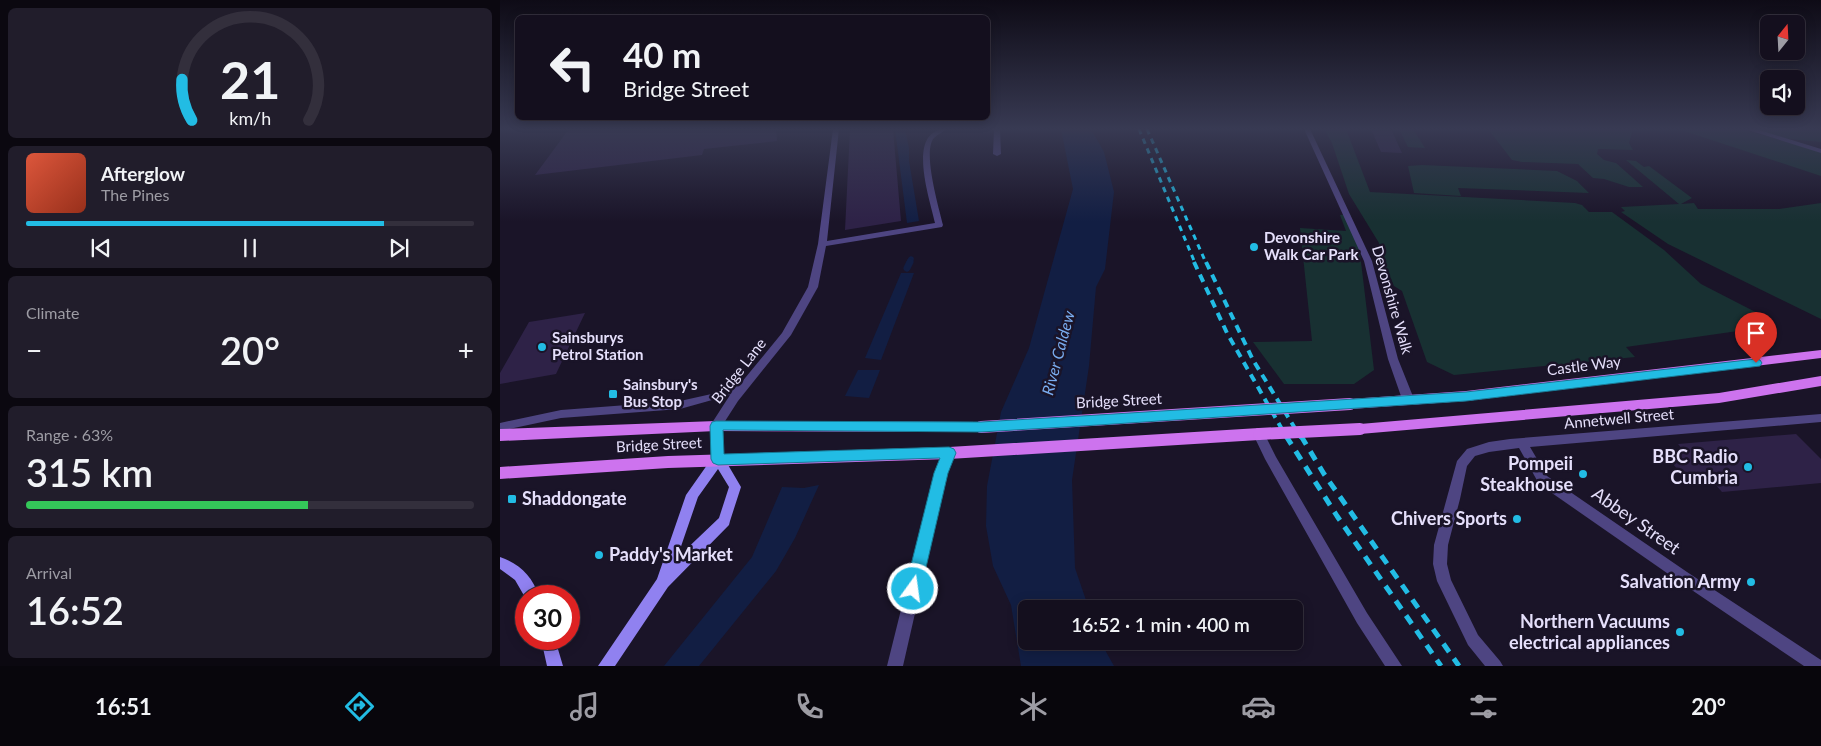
<!DOCTYPE html>
<html lang="en">
<head>
<meta charset="utf-8">
<style>
	:root { --surface:#140f1e; --page:#211d2b; --text:#f1f3f6; --muted:#9d9ca4; --line:#332f3c; --accent:#22bce4 }
	body { margin:0; font-family:Lato,sans-serif; background:var(--page); color:var(--text); height:100vh; display:flex; flex-direction:column; font-size:19px; white-space:nowrap }
	* { box-sizing:border-box; margin:0 }
	p { font-size:16px; color:var(--muted) }
	.icon { flex:none; width:28px; height:28px; fill:none; stroke:currentColor; stroke-width:2; stroke-linecap:round; stroke-linejoin:round }
	.map { position:relative; flex:1; overflow:hidden }
	.panel { display:flex; flex-direction:column; gap:8px; padding:8px; background:#0b0810; width:500px }
	.panel>* { flex:none }
	.banner { position:absolute; left:15px; top:15px; width:475px; height:105px; border-radius:8px; box-shadow:0 2px 12px #0003,0 0 0 1px var(--line); background:#140f1e; color:var(--text); overflow:hidden }
	.needle { width:32px; rotate:18deg }
	.buttons { position:absolute; left:1260px; top:15px; display:grid; gap:10px }
	.buttons a { display:grid; place-items:center; width:45px; height:45px; border-radius:8px; background:var(--surface); box-shadow:0 2px 12px #0003,0 0 0 1px var(--line); font-size:25px }
	.speed { position:absolute; left:15px; top:585px; display:flex; gap:10px; font-size:25px; font-weight:700; text-align:center }
	.speed>* { display:grid; place-content:center; width:65px; height:65px; border-radius:50%; background:var(--surface); box-shadow:0 2px 12px #0003,0 0 0 1px var(--line); line-height:1 }
	.speed .limit { border:8px solid #d22; background:#fff; color:#111 }
	.pin { position:absolute; display:grid; place-items:center; width:42px; height:42px; color:#fff; margin:-51px -21px; border-radius:50% 50% 50% 0; rotate:-45deg; box-shadow:0 0 5px #0007 }
	.pin .icon { rotate:45deg }
	.me { position:absolute; width:55px; margin:-28px; rotate:14deg; stroke-linejoin:round; filter:drop-shadow(0 0 4px #0008) }
	.turn { display:flex; align-items:center; gap:18px; height:105px; padding:0 25px; font-size:22px }
	.turn .icon { width:65px; height:65px; stroke-width:2.5 }
	.turn b { display:block; font-size:35px; line-height:42px }
	.big { font-size:38px; font-weight:600; line-height:1.1 }
	.panel .widget { flex:1; display:flex; flex-direction:column; justify-content:center; gap:8px; min-width:0; padding:0 18px; border-radius:8px; background:var(--page) }
	.panel .dial { align-items:center; gap:0 }
	.dial svg { height:130px; overflow:visible; fill:none; stroke:var(--line); stroke-width:7; stroke-linecap:round; text-anchor:middle }
	.dial text { fill:var(--text); stroke:none }
	.song { display:flex; align-items:center; gap:15px }
	.cover { width:60px; height:60px; border-radius:8px; background:linear-gradient(135deg,hsl(10 70% 55%),hsl(10 70% 35%)) }
	.played { height:5px; border-radius:2px; background:linear-gradient(90deg,var(--accent) 80%,var(--line) 80%) }
	.keys { display:flex; justify-content:space-around; direction:ltr }
	.heat { display:flex; justify-content:space-between; align-items:center; font-size:28px; direction:ltr }
	.charge { height:8px; border-radius:4px; background:linear-gradient(90deg,#34c759 63%,var(--line) 0) }
	.trip { position:absolute; left:518px; top:600px; width:285px; height:50px; border-radius:8px; background:var(--surface); box-shadow:0 2px 12px #0003,0 0 0 1px var(--line); font-weight:600; line-height:50px; text-align:center }
	.menu { display:flex; height:80px; justify-content:space-around; align-items:center; background:#08060c; color:var(--muted) }
	.menu .icon { width:35px; height:35px }
	.menu .selected { color:var(--accent) }
	.menu b { font-size:22px; color:var(--text) }
	main { display:flex; flex:1; min-height:0 }
	.map>svg:first-child { display:block }
	.green { fill:#183032 }
	.water { fill:#121e43 }
	.lines { fill:none; stroke-linecap:round; stroke-linejoin:round }
	.stream-far1 { stroke:#121e43; stroke-width:5.5 }
	.stream { stroke:#121e43; stroke-width:7 }
	.building { fill:#2e2247 }
	.street { fill:#4e4582; fill-rule:evenodd }
	.secondary { fill:#9081f0; fill-rule:evenodd }
	.primary { fill:#cd73ee; fill-rule:evenodd }
	.rail-far2 { stroke:#22bce4; stroke-width:3; stroke-dasharray:5.5 5; stroke-linecap:butt }
	.rail-far1 { stroke:#22bce4; stroke-width:4; stroke-dasharray:8 6; stroke-linecap:butt }
	.rail { stroke:#22bce4; stroke-width:5; stroke-dasharray:10 8; stroke-linecap:butt }
	.primary-bridge { stroke:#cd73ee; stroke-width:12 }
	.route { fill:#22bce4; stroke:#167a94 }
	.poi-dot { fill:#22bce4; stroke:#1a1428; stroke-width:2 }
	.labels { text-anchor:middle; stroke-width:5; stroke-linejoin:round; paint-order:stroke }
	.poi-label { font-size:15px; font-weight:bold; fill:#e5dffb; stroke:#1a1428; text-anchor:start }
	.street-label { font-size:15px; fill:#e5dffb; stroke:#1a1428 }
	.water-label { font-size:16px; font-style:italic; fill:#79acef; stroke:#1a1428 }
	.near-poi-label { font-size:18px; font-weight:bold; fill:#e5dffb; stroke:#1a1428; text-anchor:end }
	.near-street-label { font-size:18px; fill:#e5dffb; stroke:#1a1428 }
</style>
</head>
<body>
<main>
<section class="panel">
<div class="widget dial"><svg viewBox="0 0 100 80">
<path d="M14 69A42 42 0 1 1 86 69"/>
<path d="M14 69A42 42 0 0 1 8 44" stroke="#22bce4"/>
<text x="50" y="56" font-size="32" font-weight="700">21</text>
<text x="50" y="72" font-size="11">km/h</text>
</svg></div>
<div class="widget">
<div class="song"><i class="cover"></i><div><b>Afterglow</b><p>The Pines</p></div></div>
<div class="played"></div>
<div class="keys"><svg class="icon" aria-label="previous" viewBox="0 0 24 24"><path d="M18 5L8 12l10 7zM5 5v14"/></svg><svg class="icon" aria-label="pause" viewBox="0 0 24 24"><path d="M8 5v14M16 5v14"/></svg><svg class="icon" aria-label="next" viewBox="0 0 24 24"><path d="M6 5l10 7-10 7zM19 5v14"/></svg></div>
</div>
<div class="widget"><p>Climate</p>
<div class="heat"><a>−</a><b class="big">20°</b><a>+</a></div>
</div>
<div class="widget"><p>Range · 63%</p><b class="big">315 km</b><div class="charge"></div></div>
<div class="widget"><p>Arrival</p><b class="big">16:52</b></div>
</section>
<div class="map">
<svg width="1321" height="666" viewBox="0 0 1321 666">
	<rect width="100%" height="100%" fill="#1a1428"/>
	<path class="green" d="M824 129H846L870 192 1075 203 1082 205 1089 212H1112L1164 250 1201 284 1271 320 1273 326 1126 347 1135 357 954 375 927 362 902 291 894 286 887 270 884 268 879 243 849 194 832 143Z
		M899 129H913L925 148 908 147Z
		M988 129H1133L1129 143 1133 150 1098 149 1097 154 1104 160 1116 163 1143 187H1129L1104 179 1093 178 1078 164 1022 162 1012 160Z
		M1178 129H1242L1321 152V176Z
		M1261 129H1321V142L1289 139 1263 132Z
		M1126 160 1136 161 1144 167 1149 166 1192 198 1181 204 1194 203 1198 209H1279L1321 203V319L1168 244 1121 212 1125 211 1121 207 1179 204Z
		M922 165 1057 171 1077 181 1089 193 958 188 961 196 914 193 908 166Z
		M850 214 858 237 874 370 854 384H784L753 342 812 341 800 228 846 231 840 215Z"/>
	<path class="water" d="M395 129H405L409 148V161L419 221 407 223Z
		M561 129H591L604 152 614 192 605 269 596 287 589 366 572 480 575 568 589 609H526V641H600L614 666H521L511 605 493 566 486 526 487 486 501 412 529 348 573 189Z
		M401 273H414L381 360 365 358Z
		M358 370H380L369 398 345 396Z
		M319 485 295 538 276 571 199 666H164L252 557 282 487 304 488Z"/>
	<g class="lines">
		<path class="stream-far1" d="M409 263 411 259"/>
		<path class="stream" d="M407 268 410 262"/>
	</g>
	<path class="building" d="M69 129H276L277 141 204 149 202 155 35 175Z
		M350 129H393L401 221 345 230Z
		M871 129H891L902 153 881 152Z
		M85 313 56 374 0 384V373L29 322Z
		M1296 434 1321 459V483L1222 492 1206 474 1183 476 1163 452 1183 450 1178 444Z"/>
	<g class="lines">
		<path class="street" d="M333 129H339L327 241 435 223C430 199 405 129 447 129 443 132 438 134 434 138 422 151 439 208 443 225L442 227 326 246 318 287 291 335 238 401 220 429 216 430 212 429 210 426 230 395 180 409 61 418 0 431V423L61 410 180 401 216 393 241 383 282 333 308 287 318 244Z
			M494 129H500L501 154 497 156 493 154Z
			M804 129H810L872 261 898 359 914 399 912 402H904L902 399 888 359 864 261Z
			M1245 129H1256L1321 149V153Z
			M1321 414V422L1030 447 1047 476 1187 572 1321 660V666H1304L1177 580 1039 484 1019 448 989 452 975 456 967 466 960 499 948 545 947 564 951 580 978 635 1000 661 1003 666H985L968 645 937 581 933 564 934 545 957 461 967 449 989 442 1010 439Z
			M759 430 763 431 776 457 867 613 902 666H885L857 623 765 459 753 434 755 431Z
			M449 448 453 450 455 453 447 473 403 666H387L435 473 445 450Z"/>
		<path class="secondary" d="M216 422 220 423 222 426 224 458 241 487 230 521 229 525 168 587 115 666H98L157 579 186 495 212 458 210 426 212 423ZM218 469 229 487 219 518 177 558 198 497Z
			M0 557C20 564 32 576 39 596H26V599L15 580 0 569Z
			M41 639H55L63 666H47Z"/>
		<path class="primary" d="M1321 350V358L966 401 850 409 845 408 843 404 845 400 850 399 966 391Z
			M1321 376V386L1219 403 860 434 855 433 853 429 855 425 860 424 1219 393Z
			M216 421 481 422 486 423 488 427 486 431 481 432 216 431 0 441V429Z
			M759 428 764 430 766 434 764 438 759 440 449 459 168 468 0 479V467L168 456 449 447Z"/>
		<path class="rail-far2" d="M639 129 695 263
			M647 129 706 263"/>
		<path class="rail-far1" d="M694 262 727 333 787 438
			M706 262 753 360 801 438"/>
		<path class="rail" d="M786 436 837 516 941 666
			M801 436 824 474 959 666"/>
		<path class="primary-bridge" d="M481 427 850 404
			M759 434 860 429"/>
	</g>
	<linearGradient id="sky" x2="0" y2="1"><stop stop-color="#0e0b16"/><stop offset="0.58" stop-color="#383a53"/><stop offset="1" stop-color="#383a53" stop-opacity="0"/></linearGradient>
	<rect width="1321" height="222" fill="url(#sky)"/>
	<path class="route" d="M1256 359 1260 360 1262 363 1260 366 966 401 598 425 481 432 223 430 224 454 449 447 454 449 456 453 448 473 421 589 419 594 413 596 408 594 405 589 434 473 440 458 218 465 213 463 211 459 210 426 212 422 216 421 481 422 598 415 966 392Z"/>
	<g class="poi-dot">
		<circle cx="754" cy="247" r="5"/>
		<circle cx="42" cy="347" r="5"/>
		<rect x="108" y="389" width="10" height="10" rx="2.5"/>
		<circle cx="1248" cy="467" r="5"/>
		<circle cx="1083" cy="474" r="5"/>
		<rect x="7" y="494" width="10" height="10" rx="2.5"/>
		<circle cx="1017" cy="519" r="5"/>
		<circle cx="99" cy="555" r="5"/>
		<circle cx="1251" cy="582" r="5"/>
		<circle cx="1180" cy="632" r="5"/>
	</g>
	<g class="labels">
		<g class="poi-label">
			<text x="764" y="243">Devonshire<tspan x="764" dy="17">Walk Car Park</tspan></text>
			<text x="52" y="343">Sainsburys<tspan x="52" dy="17">Petrol Station</tspan></text>
			<text x="123" y="390">Sainsbury's<tspan x="123" dy="17">Bus Stop</tspan></text>
		</g>
		<g class="street-label">
			<text transform="translate(892 300) rotate(74)" y="5">Devonshire Walk</text>
			<text transform="translate(1084 366) rotate(-7)" y="5">Castle Way</text>
			<text transform="translate(239 371) rotate(-52)" y="5">Bridge Lane</text>
			<text transform="translate(619 401) rotate(-3)" y="5">Bridge Street</text>
			<text transform="translate(1119 419) rotate(-5)" y="5">Annetwell Street</text>
			<text transform="translate(159 445) rotate(-3)" y="5">Bridge Street</text>
		</g>
		<g class="water-label">
			<text transform="translate(558 353) rotate(-75)" y="6">River Caldew</text>
		</g>
		<g class="near-poi-label">
			<text x="1238" y="463">BBC Radio<tspan x="1238" dy="21">Cumbria</tspan></text>
			<text x="1073" y="470">Pompeii<tspan x="1073" dy="21">Steakhouse</tspan></text>
			<text x="22" y="505" text-anchor="start">Shaddongate</text>
			<text x="1007" y="525">Chivers Sports</text>
			<text x="109" y="561" text-anchor="start">Paddy's Market</text>
			<text x="1241" y="588">Salvation Army</text>
			<text x="1170" y="628">Northern Vacuums<tspan x="1170" dy="21">electrical appliances</tspan></text>
		</g>
		<g class="near-street-label">
			<text transform="translate(1136 521) rotate(35)" y="6">Abbey Street</text>
		</g>
	</g>
</svg>
<div class="buttons">
<a><svg class="needle" viewBox="-14 -14 28 28"><path d="M0-13l5 13h-10z" fill="#e53935"/><path d="M0 13l5-13h-10z" fill="#9d9ca4"/></svg></a>
<a><svg class="icon" aria-label="sound" viewBox="0 0 24 24"><path d="M4 9h4l5-4v14l-5-4H4zM17 9q2 3 0 6"/></svg></a>
</div>
<div class="speed"><div class="limit">30</div></div>
<div class="pin" style="left:1256px;top:363px;background:#d93025"><svg class="icon" aria-label="arrive" viewBox="0 0 24 24"><path d="M6 21V4h12l-3 4 3 4H6"/></svg></div>
<svg class="me" style="left:413px;top:589px" viewBox="-20 -20 40 40"><circle r="17" fill="#22bce4" stroke="#fff" stroke-width="3"/><path d="M0-11L8 9 0 5-8 9z" fill="#fff"/></svg>
<div class="trip">16:52 · 1 min · 400 m</div>
<div class="banner">
<div class="turn"><svg class="icon" aria-label="left" viewBox="0 0 24 24"><path d="M17 20v-9H6M10 6l-5 5 5 5"/></svg><div><b>40 m</b>Bridge Street</div></div>
</div>
</div>
</main>
<nav class="menu">
<b>16:51</b>
<svg class="icon selected" aria-label="directions" viewBox="0 0 24 24"><path d="M12 3l9 9-9 9-9-9zM9 14v-3h6M13 9l2 2-2 2"/></svg>
<svg class="icon" aria-label="music" viewBox="0 0 24 24"><path d="M9 18V5l10-2v13"/><circle cx="6" cy="18" r="3"/><circle cx="16" cy="16" r="3"/></svg>
<svg class="icon" aria-label="phone" viewBox="0 0 24 24"><path d="M5 4h4l2 5-3 2q2 4 5 5l2-3 5 2v4C11 20 4 13 5 4z"/></svg>
<svg class="icon" aria-label="climate" viewBox="0 0 24 24"><path d="M12 3v18M4 7l16 10M4 17L20 7"/></svg>
<svg class="icon" aria-label="car" viewBox="0 0 24 24"><path d="M5 17H2v-5l4-1 3-4h7l3 4 3 1v5h-3M9 17h6M6 11h13"/><circle cx="7" cy="17" r="2"/><circle cx="17" cy="17" r="2"/></svg>
<svg class="icon" aria-label="filters" viewBox="0 0 24 24"><path d="M4 7h16M4 17h16"/><circle cx="9" cy="7" r="2"/><circle cx="15" cy="17" r="2"/></svg>
<b>20°</b>
</nav>
</body>
</html>
